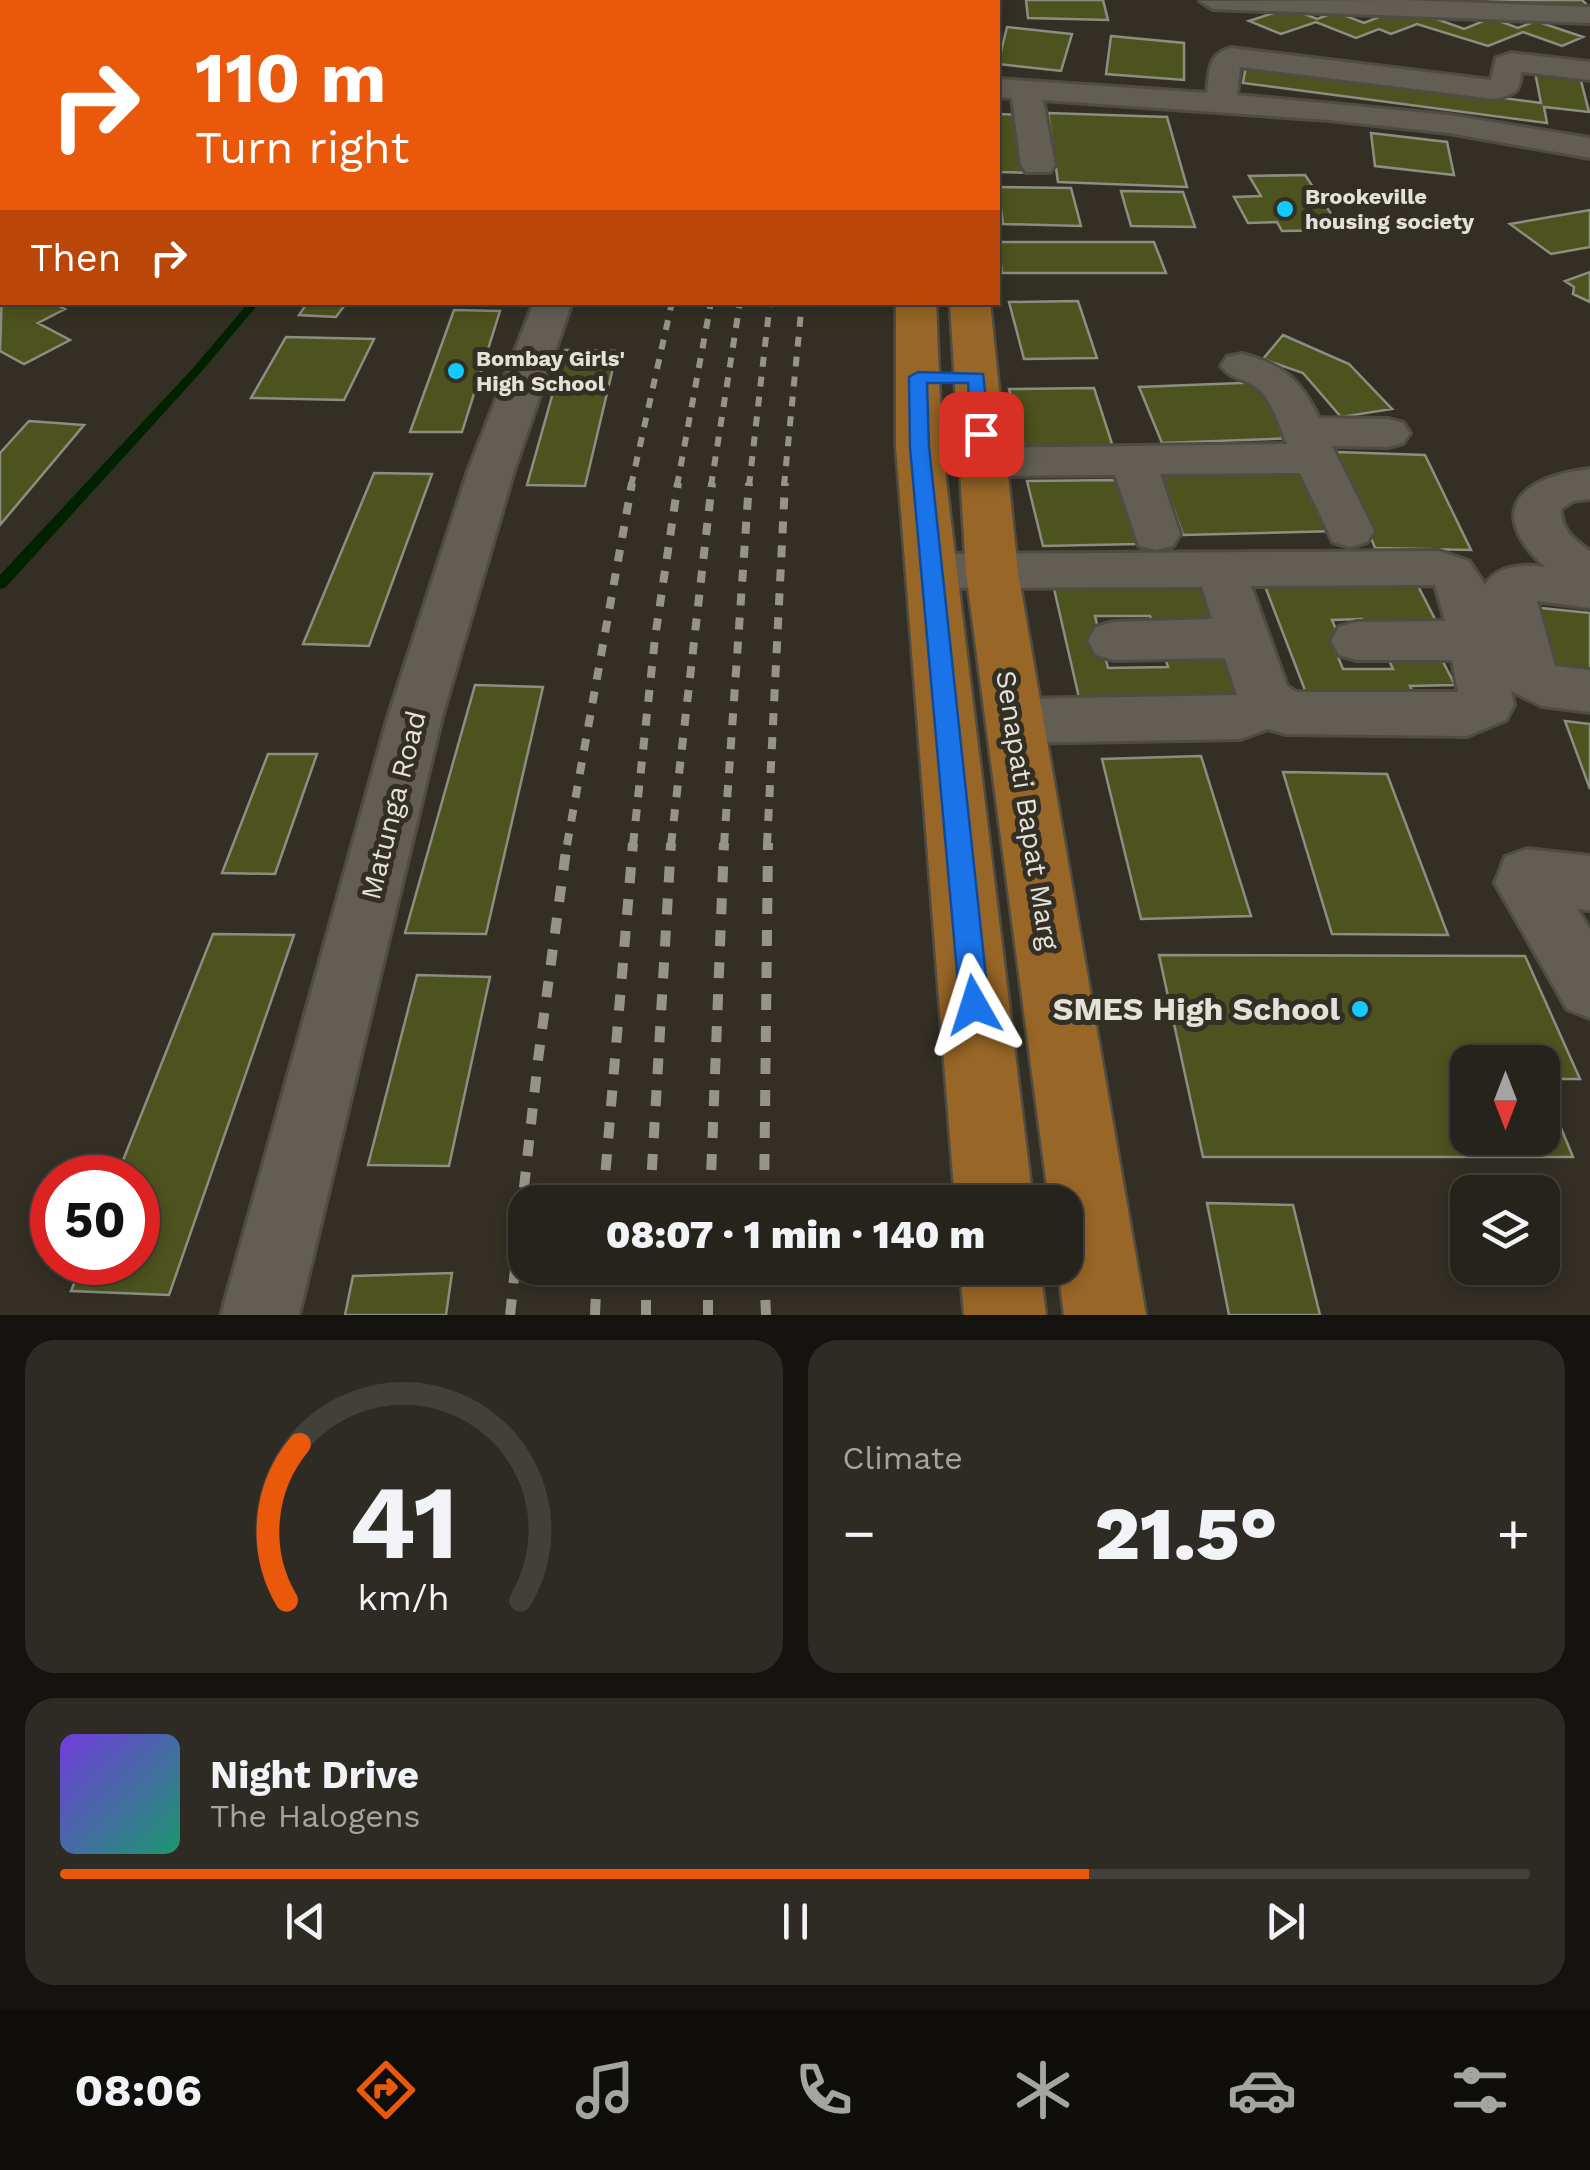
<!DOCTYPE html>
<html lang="en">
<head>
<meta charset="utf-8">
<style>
	:root { --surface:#26231c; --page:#2e2b25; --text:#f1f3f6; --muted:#a4a4a3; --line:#42403b; --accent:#ea580c }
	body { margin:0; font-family:"Work Sans",sans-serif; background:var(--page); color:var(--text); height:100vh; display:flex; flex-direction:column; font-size:38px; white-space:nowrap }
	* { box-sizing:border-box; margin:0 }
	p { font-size:32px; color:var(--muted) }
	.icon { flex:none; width:55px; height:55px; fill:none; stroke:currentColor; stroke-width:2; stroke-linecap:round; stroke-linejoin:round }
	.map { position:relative; height:1315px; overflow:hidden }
	.sheet { display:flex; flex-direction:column; gap:25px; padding:25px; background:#15130f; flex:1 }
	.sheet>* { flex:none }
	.hud { position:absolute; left:0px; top:0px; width:1000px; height:305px; box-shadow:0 5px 15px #0003,0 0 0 2px var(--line); background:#ea580c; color:#fff; overflow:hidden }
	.needle { width:65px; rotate:180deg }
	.buttons { position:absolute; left:1450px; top:1045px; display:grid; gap:20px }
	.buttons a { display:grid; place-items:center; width:110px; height:110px; border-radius:20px; background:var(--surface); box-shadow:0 5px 15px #0003,0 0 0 2px var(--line); font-size:50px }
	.speed { position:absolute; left:30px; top:1155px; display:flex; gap:20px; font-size:50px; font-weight:700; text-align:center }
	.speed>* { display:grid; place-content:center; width:130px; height:130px; border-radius:50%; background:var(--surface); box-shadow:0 5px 15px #0003,0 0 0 2px var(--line); line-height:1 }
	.speed .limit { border:15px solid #d22; background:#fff; color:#111 }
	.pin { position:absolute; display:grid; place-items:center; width:85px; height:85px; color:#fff; margin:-42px; border-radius:20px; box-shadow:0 5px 15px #0006 }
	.me { position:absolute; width:110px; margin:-55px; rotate:354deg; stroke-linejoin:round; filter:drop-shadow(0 0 8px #0008) }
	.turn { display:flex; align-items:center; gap:35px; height:210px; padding:0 30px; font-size:45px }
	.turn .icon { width:130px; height:130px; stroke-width:2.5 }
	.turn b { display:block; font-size:70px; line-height:85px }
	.then { display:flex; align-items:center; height:95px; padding:0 30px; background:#0003; gap:20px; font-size:38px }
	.big { font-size:75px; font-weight:800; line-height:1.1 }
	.sheet .card { flex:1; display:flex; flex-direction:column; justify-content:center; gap:15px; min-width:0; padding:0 35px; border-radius:30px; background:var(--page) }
	.sheet .dial { align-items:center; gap:0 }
	.dial svg { height:260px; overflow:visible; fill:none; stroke:var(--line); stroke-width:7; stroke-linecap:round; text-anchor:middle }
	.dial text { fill:var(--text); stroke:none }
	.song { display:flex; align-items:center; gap:30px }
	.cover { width:120px; height:120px; border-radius:15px; background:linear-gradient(135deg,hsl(260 70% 55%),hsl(160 70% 35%)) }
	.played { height:10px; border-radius:5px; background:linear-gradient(90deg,var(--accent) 70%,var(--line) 70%) }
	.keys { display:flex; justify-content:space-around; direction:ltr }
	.heat { display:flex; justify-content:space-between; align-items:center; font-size:55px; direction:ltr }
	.sheet .tiles { flex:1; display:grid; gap:25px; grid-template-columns:1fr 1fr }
	.card:last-child { grid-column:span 2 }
	.trip { position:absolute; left:508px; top:1185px; width:575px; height:100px; border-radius:30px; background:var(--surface); box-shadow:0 5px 15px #0003,0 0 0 2px var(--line); font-weight:800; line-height:100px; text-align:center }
	.tabs { display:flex; height:160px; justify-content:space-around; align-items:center; background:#0f0e0b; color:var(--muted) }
	.tabs .icon { width:70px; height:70px }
	.tabs .on { color:var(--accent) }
	.tabs b { font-size:45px; color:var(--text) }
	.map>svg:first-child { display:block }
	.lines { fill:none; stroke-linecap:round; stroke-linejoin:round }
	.stream { fill:#020; fill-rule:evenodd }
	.building { fill:#4d531e; stroke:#8c8e81; stroke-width:2.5 }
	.minor-casing { stroke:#4f4c43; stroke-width:6 }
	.major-casing { stroke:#4f4c43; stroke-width:5 }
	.minor { fill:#625e53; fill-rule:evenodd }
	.major { fill:#986626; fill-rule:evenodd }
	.rail-far2 { stroke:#96938b; stroke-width:6; stroke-dasharray:10 10; stroke-linecap:butt }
	.rail-far1 { stroke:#96938b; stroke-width:8; stroke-dasharray:12 12; stroke-linecap:butt }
	.rail { stroke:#96938b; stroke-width:10; stroke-dasharray:16 16; stroke-linecap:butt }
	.route { fill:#1a73e8; stroke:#114b97; stroke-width:2.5 }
	.poi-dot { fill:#12cafb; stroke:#332f25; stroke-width:4 }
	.labels { text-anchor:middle; stroke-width:10; stroke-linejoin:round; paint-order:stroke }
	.far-poi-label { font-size:22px; font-weight:bold; fill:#e4e1db; stroke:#332f25; text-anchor:start }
	.street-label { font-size:28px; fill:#e4e1db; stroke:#332f25 }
	.near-poi-label { font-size:32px; font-weight:bold; fill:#e4e1db; stroke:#332f25; text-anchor:end }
</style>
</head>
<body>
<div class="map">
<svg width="1590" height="1315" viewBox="0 0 1590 1315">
	<rect width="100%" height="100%" fill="#332f25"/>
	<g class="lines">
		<path class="stream" d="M505 0H514L512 2H505Z
			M249 302H260L202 371 5 588 0 589V575L194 367Z"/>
	</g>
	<path class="building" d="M1026 0H1103L1108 20 1028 18Z
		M1413 0H1582L1588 6 1414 2Z
		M1289 8 1317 19 1336 12 1364 23 1397 10 1420 13 1464 29 1491 18 1518 28 1536 21 1583 37 1562 46 1523 32 1488 46 1417 24 1391 34 1379 29 1356 38 1316 22 1281 34 1249 21Z
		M1007 27 1072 34 1061 71 998 64Z
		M1111 36 1184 43V80L1106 74Z
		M1246 65 1541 103 1534 67 1579 73 1589 112 1544 107 1547 123 1243 83Z
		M1048 113 1167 117 1187 187 1058 182Z
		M998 114 1025 115 1032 173 998 172Z
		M1371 133 1447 142 1454 175 1375 166Z
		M1305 175 1342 230 1282 231 1277 222 1248 223 1234 197 1261 196 1249 176Z
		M998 187 1071 188 1081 226 1003 224Z
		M1121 191 1183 192 1195 227 1131 226Z
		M1590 210V247L1551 254 1510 224Z
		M998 242H1154L1166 273H1002Z
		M1590 272V302L1573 294 1574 287 1565 281Z
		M2 291V302H51L65 309 38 323 70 340 24 364 0 351Z
		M1078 301 1097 358 1024 359 1009 302Z
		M308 302H347L336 317 299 315Z
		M454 310 500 311 462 432H410Z
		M1283 335 1349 364 1392 409 1341 417 1303 373 1263 359Z
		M286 337 374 339 344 400 251 398Z
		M565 350 617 351 585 486 527 485Z
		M1266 382 1296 438 1162 443 1139 387Z
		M1094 388 1114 450 1025 451 1009 389Z
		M29 421 84 425 0 525V453Z
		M1337 452 1425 455 1471 550 1375 548Z
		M1308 472 1338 531 1183 535 1161 474Z
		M374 473 432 474 369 646 303 644Z
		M1117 480 1138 544 1043 546 1027 481Z
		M1204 578 1222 628 1155 629 1150 616H1095L1108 668 1168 667 1163 650 1226 649 1243 700 1080 702 1052 580Z
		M1415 580 1439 627H1365L1362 619 1332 620 1335 627H1341L1352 652H1336L1343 669H1393L1386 654H1439L1455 685 1410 686 1415 697 1308 698 1263 581Z
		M1531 607 1590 613V679L1557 676Z
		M475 685 543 687 486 934 405 933Z
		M1565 721 1590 724V789Z
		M268 754H317L275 874 222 873Z
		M1201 756 1251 916 1141 919 1102 759Z
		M1283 772 1387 774 1448 935 1332 934Z
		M213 934 294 935 169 1295 71 1291 83 1262H138V1178H116Z
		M1159 955 1525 956 1580 1079H1542V1062H1468V1138H1542V1082L1573 1157H1203Z
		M417 975 490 977 449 1166 368 1165Z
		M1207 1203 1293 1205 1320 1315H1229Z
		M452 1273 446 1315H345L353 1276Z"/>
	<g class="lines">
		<defs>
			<path id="minor" d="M1404 0 1590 7V23L1213 9 1200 1Z
				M1231 48 1491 80 1496 58 1511 53 1590 62V80L1521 72C1521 92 1514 94 1495 99L1240 67 1237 95 1449 115 1590 138V158L1449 133 1328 120 1043 100 1055 165 1050 172H1026L1021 165 1012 98 998 97V79L1207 93C1210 71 1207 54 1231 48Z
				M534 302H572L514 471 442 717 299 1315H221L388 717 468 471Z
				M1242 354C1283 364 1301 381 1319 418L1388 419 1403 423 1410 433 1403 443 1388 447 1332 446 1374 531 1367 542 1350 547 1333 542 1300 473 1160 474 1180 534 1173 546 1156 550 1139 546 1115 475 983 476 967 472 961 462 967 452 983 448 1287 444C1279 426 1272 398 1256 387 1243 378 1231 379 1221 366L1227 357Z
				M1590 469V499L1573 501 1561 509C1561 530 1574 540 1590 551V608L1537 601 1555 666 1590 670V712L1542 706 1511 691 1514 705 1506 720 1467 736 1286 734 1268 729 1241 739 1015 743 996 736 988 721 996 706 1015 699 1237 695 1225 658 1114 660 1096 655 1088 641 1096 627 1114 622 1212 619 1202 587 931 588 914 583 906 571 914 559 931 554 1439 551 1469 561 1485 585C1497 565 1524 564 1545 567 1483 510 1523 476 1590 469ZM1435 585 1445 621 1357 622 1339 627 1331 641 1339 655 1357 660H1452L1458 692H1296L1287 686 1251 586Z
				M1527 849 1590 856V910L1577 909 1590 929V1018L1567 1009 1495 883 1505 857Z"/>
			<path id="major" d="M896 302H936L942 447 1033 1202H955L896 447Z
				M950 302H990L1018 572 1146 1315H1064L1058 1268H1065V1202H1049L966 572Z
				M960 1268H1040L1046 1315H964Z"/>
		</defs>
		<use href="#minor" class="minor-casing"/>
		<use href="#major" class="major-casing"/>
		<use href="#minor" class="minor"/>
		<use href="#major" class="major"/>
		<path class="rail-far2" d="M631 486 672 302
			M677 486 711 302
			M711 486 740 302
			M749 486 770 302
			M784 486 802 302"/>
		<path class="rail-far1" d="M567 845 632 483
			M633 845 655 638 678 483
			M671 845 712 483
			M724 845 749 483
			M767 845 785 483"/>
		<path class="rail" d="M603 1202 633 843
			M650 1202 671 843
			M710 1202 724 843
			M764 1202 768 843
			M646 1268V1315
			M708 1268V1315
			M764 1268 766 1315
			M510 1315 538 1060 567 843
			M595 1315 597 1268"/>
	</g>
	<path class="route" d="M918 372 983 374 990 434 981 440 971 434 968 383H927L929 447 989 1005 984 1015 974 1019 964 1015 960 1005 910 447 909 377Z"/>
	<g class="poi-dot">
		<circle cx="1285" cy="209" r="10"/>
		<circle cx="456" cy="371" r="10"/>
		<circle cx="1360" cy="1009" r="10"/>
	</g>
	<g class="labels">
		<g class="far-poi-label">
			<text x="1305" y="204">Brookeville<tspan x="1305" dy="25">housing society</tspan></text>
			<text x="476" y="366">Bombay Girls'<tspan x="476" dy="25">High School</tspan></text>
		</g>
		<g class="street-label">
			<text transform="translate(393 805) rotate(-76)" y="10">Matunga Road</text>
			<text transform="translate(1028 810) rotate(81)" y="10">Senapati Bapat Marg</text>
		</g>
		<g class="near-poi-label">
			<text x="1340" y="1020">SMES High School</text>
		</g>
	</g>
</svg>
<div class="buttons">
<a><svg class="needle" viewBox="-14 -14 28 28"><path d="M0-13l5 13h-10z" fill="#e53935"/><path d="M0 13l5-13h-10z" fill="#a4a4a3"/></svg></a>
<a><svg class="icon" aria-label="layers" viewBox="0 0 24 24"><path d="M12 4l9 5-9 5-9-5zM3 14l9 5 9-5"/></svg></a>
</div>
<div class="speed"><div class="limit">50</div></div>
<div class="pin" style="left:981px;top:434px;background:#d93025"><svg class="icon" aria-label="arrive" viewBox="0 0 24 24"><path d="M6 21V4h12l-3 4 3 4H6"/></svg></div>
<svg class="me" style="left:974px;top:1005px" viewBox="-20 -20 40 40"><path d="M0-17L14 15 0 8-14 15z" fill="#1a73e8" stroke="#fff" stroke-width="4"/></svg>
<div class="trip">08:07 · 1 min · 140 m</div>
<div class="hud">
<div class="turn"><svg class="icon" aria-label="right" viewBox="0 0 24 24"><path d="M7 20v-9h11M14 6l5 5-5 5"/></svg><div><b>110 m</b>Turn right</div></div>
<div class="then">Then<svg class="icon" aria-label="right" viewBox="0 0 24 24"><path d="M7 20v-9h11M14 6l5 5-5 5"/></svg></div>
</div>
</div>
<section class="sheet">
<div class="tiles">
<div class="card dial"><svg viewBox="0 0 100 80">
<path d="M14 69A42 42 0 1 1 86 69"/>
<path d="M14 69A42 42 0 0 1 18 21" stroke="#ea580c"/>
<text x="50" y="56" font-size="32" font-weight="700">41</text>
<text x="50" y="72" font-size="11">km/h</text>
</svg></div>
<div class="card"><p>Climate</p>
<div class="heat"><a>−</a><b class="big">21.5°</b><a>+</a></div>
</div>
<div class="card">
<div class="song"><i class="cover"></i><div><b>Night Drive</b><p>The Halogens</p></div></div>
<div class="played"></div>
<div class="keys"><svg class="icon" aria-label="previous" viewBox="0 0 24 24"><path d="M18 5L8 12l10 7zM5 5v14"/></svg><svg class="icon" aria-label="pause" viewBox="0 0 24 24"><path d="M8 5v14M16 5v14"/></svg><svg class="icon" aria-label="next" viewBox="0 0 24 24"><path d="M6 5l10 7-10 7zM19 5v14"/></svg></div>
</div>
</div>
</section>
<nav class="tabs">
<b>08:06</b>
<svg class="icon on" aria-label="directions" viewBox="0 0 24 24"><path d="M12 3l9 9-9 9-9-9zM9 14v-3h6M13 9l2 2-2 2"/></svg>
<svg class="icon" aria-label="music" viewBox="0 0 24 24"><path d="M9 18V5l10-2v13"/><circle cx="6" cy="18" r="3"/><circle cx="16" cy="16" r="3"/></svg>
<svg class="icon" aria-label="phone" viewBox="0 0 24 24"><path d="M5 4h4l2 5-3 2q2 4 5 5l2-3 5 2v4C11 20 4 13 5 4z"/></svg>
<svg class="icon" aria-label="climate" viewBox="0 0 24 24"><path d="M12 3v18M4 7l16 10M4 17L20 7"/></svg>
<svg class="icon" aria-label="car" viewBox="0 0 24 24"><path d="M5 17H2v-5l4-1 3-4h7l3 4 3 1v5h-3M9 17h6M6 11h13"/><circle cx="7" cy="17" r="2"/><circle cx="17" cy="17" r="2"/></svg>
<svg class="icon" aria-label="filters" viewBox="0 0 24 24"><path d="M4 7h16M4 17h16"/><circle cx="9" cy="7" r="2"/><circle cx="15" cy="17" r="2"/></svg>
</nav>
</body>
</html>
